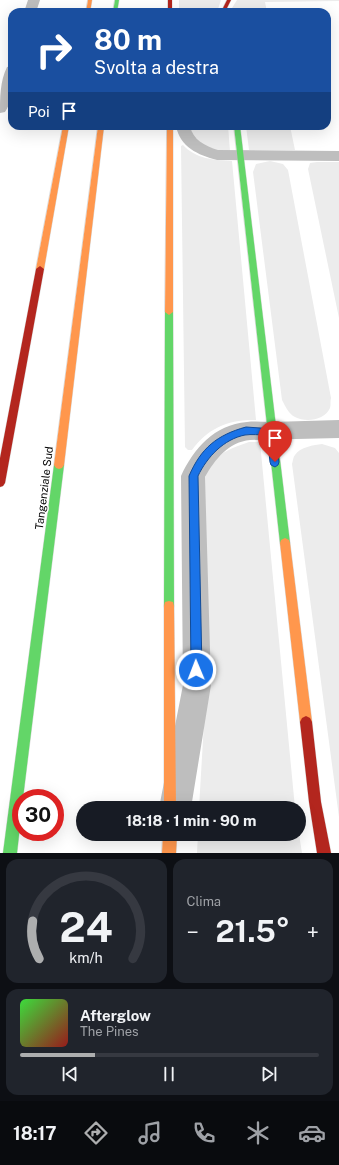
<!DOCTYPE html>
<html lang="it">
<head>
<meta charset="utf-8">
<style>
	:root { --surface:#171b24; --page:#20242c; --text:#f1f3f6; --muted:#9ea1a6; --line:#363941; --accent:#adaeaf }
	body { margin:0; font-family:"Public Sans",sans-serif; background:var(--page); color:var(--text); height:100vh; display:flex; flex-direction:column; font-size:15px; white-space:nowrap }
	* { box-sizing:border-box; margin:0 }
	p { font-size:13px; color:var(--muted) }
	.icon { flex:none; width:22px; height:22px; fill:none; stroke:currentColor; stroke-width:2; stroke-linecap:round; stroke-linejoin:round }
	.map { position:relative; height:853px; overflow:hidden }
	.drawer { display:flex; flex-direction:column; gap:6px; padding:6px; background:#0d0f14; flex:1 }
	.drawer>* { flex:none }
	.guide { position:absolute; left:8px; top:8px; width:323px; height:122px; border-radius:12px; box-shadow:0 4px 16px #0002; background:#1a4fa0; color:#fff; overflow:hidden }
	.speed { position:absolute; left:12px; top:789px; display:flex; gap:8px; font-size:20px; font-weight:700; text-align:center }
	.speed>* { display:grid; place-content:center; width:52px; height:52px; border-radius:50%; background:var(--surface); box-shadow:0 4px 16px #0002; line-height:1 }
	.speed .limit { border:6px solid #d22; background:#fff; color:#111 }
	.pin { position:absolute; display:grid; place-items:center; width:34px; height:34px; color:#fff; margin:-41px -17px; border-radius:50% 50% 50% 0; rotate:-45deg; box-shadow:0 0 4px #0007 }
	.pin .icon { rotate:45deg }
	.me { position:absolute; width:44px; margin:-22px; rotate:359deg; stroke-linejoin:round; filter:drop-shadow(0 0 3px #0008) }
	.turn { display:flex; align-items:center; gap:14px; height:84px; padding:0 20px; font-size:18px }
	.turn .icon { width:52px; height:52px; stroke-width:2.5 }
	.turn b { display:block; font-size:28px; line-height:34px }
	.then { display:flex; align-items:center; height:38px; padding:0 20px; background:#0003; gap:8px; font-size:15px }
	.big { font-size:30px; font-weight:700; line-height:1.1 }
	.drawer .card { flex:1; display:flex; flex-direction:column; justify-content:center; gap:6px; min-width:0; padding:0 14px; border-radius:12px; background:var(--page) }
	.drawer .dial { align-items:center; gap:0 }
	.dial svg { height:104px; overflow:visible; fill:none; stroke:var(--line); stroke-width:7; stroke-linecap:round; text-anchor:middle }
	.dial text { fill:var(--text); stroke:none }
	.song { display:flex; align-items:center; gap:12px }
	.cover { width:48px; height:48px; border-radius:6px; background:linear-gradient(135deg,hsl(120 70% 55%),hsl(0 70% 35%)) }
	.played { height:4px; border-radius:2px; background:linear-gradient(90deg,var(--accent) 25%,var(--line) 25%) }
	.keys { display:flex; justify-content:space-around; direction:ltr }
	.heat { display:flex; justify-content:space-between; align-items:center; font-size:22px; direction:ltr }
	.drawer .tiles { flex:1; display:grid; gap:6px; grid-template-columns:1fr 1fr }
	.card:last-child { grid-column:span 2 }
	.trip { position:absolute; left:76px; top:801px; width:230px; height:40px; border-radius:20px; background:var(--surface); box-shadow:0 4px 16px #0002; font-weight:700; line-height:40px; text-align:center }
	.menu { display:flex; height:64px; justify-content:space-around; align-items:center; background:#090b0e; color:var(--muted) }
	.menu .icon { width:28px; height:28px }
	.menu .active { color:var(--accent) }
	.menu b { font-size:18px; color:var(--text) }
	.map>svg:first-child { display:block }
	.green { fill:#ececec }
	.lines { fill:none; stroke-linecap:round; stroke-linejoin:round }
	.fast-casing { stroke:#dbdbdb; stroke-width:1 }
	.slow-casing { stroke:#dbdbdb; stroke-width:1 }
	.jam-casing { stroke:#dbdbdb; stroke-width:1 }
	.street { fill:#bebebe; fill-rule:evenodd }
	.fast { fill:#63d668; fill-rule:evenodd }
	.slow { fill:#ff974d; fill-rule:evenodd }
	.jam { fill:#b3261e; fill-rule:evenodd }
	.route { fill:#1a73e8; stroke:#114b97 }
	.labels { text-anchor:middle; stroke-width:3; stroke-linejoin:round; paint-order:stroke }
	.street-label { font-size:11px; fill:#000; stroke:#fff }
</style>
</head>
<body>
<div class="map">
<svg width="339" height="853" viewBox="0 0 339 853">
	<rect width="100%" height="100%" fill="#fff"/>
	<path class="green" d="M179 0H221L217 12H179Z
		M237 0H339V1L265 2 267 12H232V8Z
		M188 126H228L230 151C209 151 198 144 188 126Z
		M246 126H290L295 150H249Z
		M183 145C196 159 214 160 232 161L256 420C229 419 208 428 192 450H188L185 447 181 146Z
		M270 161 283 164 288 170 331 398C330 401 331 405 330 408 325 420 306 423 295 417 289 414 285 406 282 400L253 172 256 164Z
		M317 162H339V318L308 169 310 163Z
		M249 442H260L295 808H199L206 689 200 495C209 460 214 454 249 442Z
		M322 444 335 448 339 453V817L292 464C293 461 293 457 295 455 300 447 314 445 322 444Z
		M198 834H299L302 853H197Z"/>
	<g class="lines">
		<defs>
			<path id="fast" d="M115 0H119L117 12H113Z
				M234 126H240L290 543 289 546 285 548 281 546 280 543Z
				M169 309 173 312 174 606 173 610 169 611 165 610 164 606 165 312Z
				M59 461 62 462 64 465 23 798H21V817L17 853H3L54 465 56 462Z"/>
			<path id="slow" d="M88 0H92L90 12H86Z
				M63 126H69L44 269 40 272 36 269Z
				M98 126H104L64 465 62 468 59 469 56 468 54 465Z
				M167 126H173V312L169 315 165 312Z
				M285 538 289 540 290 543 312 722 310 726 306 728 302 726 300 722 280 543 281 540Z
				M169 601 173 602 174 606 176 808H164V606L165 602Z
				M163 834H177L176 853H162Z"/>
			<path id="jam" d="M168 0H172V12H168Z
				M227 0H231L227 8V12H223V8Z
				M40 266 44 269 5 483 3 486 0 487V458L36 269Z
				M306 716 310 718 312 722 321 802 331 853H317L309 802 300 722 302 718Z"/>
		</defs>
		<use href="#fast" class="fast-casing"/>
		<use href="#slow" class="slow-casing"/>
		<use href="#jam" class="jam-casing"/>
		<path class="street" d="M28 0H40L36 12H24Z
			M12 66C12 81 14 99 5 112L0 113C0 98 0 81 7 67Z
			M176 126H190C193 140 205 146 218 150L339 151V161L217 160C198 155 180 147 176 126Z
			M339 420V438L250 440C229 442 215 459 205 477L211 685 191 808H159L183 685 181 476C194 448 214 425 247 422 255 421 263 422 271 422 294 421 316 421 339 420Z"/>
		<use href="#fast" class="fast"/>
		<use href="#slow" class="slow"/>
		<use href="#jam" class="jam"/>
	</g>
	<path class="route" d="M246 427 274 429 279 462 278 465 275 467 271 465 270 462 267 435C260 435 251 434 245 435 224 439 207 457 198 476L202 670 201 674 196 676 192 674 191 670 189 476C201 448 217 435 246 427Z"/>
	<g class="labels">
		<g class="street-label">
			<text transform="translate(44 488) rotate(-83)" y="4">Tangenziale Sud</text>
		</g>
	</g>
</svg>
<div class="speed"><div class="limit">30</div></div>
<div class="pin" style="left:275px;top:462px;background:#d93025"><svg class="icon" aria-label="arrive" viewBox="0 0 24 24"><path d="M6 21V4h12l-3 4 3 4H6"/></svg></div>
<svg class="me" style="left:196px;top:670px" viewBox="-20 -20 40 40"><circle r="17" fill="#1a73e8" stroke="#fff" stroke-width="3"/><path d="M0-11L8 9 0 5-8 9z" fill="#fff"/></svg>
<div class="trip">18:18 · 1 min · 90 m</div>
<div class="guide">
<div class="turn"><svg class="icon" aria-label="right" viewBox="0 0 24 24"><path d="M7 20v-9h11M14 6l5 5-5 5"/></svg><div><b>80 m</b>Svolta a destra</div></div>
<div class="then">Poi<svg class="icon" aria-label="arrive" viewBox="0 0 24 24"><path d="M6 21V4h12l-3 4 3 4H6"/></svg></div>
</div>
</div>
<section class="drawer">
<div class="tiles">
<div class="card dial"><svg viewBox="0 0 100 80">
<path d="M14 69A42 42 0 1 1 86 69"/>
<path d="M14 69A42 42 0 0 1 9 40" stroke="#adaeaf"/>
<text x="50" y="56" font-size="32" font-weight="700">24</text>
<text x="50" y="72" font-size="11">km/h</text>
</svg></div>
<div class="card"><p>Clima</p>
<div class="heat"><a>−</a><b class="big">21.5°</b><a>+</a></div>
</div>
<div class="card">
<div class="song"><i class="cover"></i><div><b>Afterglow</b><p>The Pines</p></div></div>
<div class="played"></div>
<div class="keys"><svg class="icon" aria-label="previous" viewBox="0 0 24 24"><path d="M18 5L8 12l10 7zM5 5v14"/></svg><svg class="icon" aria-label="pause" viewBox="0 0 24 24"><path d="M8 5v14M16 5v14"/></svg><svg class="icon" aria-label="next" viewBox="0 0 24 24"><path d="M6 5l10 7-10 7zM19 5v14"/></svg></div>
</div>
</div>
</section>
<nav class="menu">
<b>18:17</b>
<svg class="icon active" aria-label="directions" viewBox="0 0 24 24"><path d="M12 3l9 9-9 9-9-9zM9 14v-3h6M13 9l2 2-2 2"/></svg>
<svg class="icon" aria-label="music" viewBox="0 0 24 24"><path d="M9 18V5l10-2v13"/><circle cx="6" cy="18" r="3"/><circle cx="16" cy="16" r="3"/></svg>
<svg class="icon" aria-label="phone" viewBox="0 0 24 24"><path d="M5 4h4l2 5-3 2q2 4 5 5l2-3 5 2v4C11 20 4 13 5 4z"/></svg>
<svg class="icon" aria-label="climate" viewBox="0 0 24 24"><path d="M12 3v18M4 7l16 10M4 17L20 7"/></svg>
<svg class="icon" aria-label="car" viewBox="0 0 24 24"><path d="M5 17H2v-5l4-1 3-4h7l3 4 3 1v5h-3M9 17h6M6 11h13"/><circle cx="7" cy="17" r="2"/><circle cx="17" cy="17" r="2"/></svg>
</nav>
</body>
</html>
